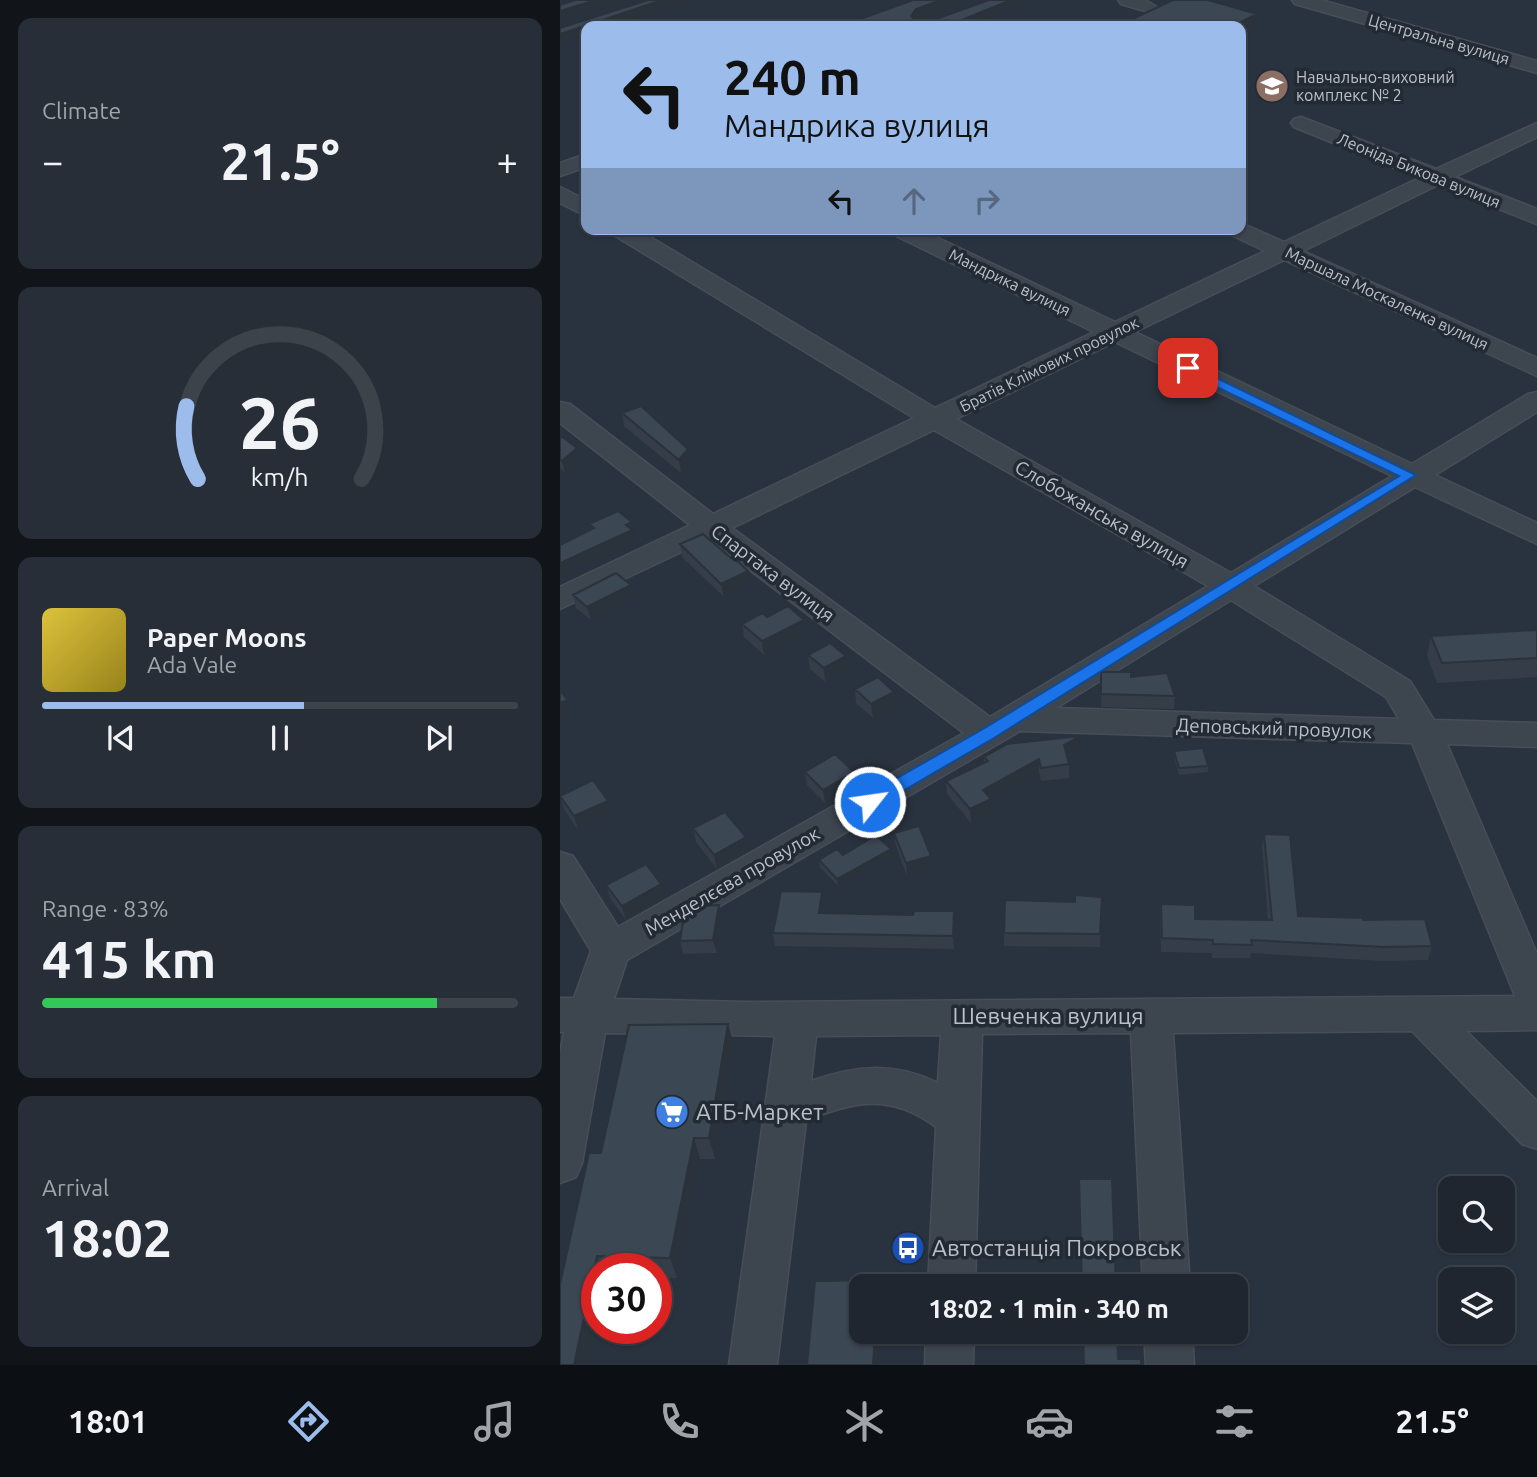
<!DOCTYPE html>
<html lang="en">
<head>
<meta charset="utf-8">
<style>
	:root { --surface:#1f262f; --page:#272e37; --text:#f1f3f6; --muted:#a1a5aa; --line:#3c434b; --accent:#9cbcec }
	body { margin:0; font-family:Ubuntu,sans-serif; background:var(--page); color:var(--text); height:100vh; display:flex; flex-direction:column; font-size:26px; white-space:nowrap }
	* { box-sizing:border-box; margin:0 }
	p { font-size:23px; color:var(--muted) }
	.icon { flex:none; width:38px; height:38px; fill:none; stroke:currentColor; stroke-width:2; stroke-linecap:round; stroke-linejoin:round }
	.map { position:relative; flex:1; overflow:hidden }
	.drawer { display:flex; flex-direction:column; gap:18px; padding:18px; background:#11151a; width:560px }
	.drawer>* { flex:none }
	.guide { position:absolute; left:21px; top:21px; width:665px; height:214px; border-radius:14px; box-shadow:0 2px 5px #0004,0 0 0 2px var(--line); background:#9cbcec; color:#111; overflow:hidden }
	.tools { position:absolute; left:878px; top:1176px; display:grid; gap:14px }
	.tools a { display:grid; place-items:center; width:77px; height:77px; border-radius:14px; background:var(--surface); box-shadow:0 2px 5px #0004,0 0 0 2px var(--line); font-size:35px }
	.speed { position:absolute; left:21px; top:1253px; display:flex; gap:14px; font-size:35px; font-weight:700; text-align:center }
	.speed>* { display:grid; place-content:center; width:91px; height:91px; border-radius:50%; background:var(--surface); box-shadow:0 2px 5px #0004,0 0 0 2px var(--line); line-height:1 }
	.speed .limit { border:10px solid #d22; background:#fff; color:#111 }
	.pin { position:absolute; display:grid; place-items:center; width:60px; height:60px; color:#fff; margin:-30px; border-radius:14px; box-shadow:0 4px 10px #0006 }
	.me { position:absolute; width:77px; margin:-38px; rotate:60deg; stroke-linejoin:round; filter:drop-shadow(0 0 5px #0008) }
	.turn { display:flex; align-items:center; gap:24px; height:147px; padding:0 28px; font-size:32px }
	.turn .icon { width:91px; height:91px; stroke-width:2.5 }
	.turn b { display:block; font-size:49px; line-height:60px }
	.lanes { display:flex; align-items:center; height:66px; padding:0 28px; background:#0003; justify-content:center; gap:35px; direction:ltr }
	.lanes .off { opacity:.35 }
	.big { font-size:52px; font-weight:700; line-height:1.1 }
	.drawer .tile { flex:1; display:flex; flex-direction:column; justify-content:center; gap:10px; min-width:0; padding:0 24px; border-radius:14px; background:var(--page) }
	.drawer .dial { align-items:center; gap:0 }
	.dial svg { height:182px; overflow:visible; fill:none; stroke:var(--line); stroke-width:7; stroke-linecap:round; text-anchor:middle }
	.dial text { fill:var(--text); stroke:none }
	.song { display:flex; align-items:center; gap:21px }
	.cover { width:84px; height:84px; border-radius:10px; background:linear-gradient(135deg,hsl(50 70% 55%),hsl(50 70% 35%)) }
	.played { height:7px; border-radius:4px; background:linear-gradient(90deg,var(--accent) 55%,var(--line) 55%) }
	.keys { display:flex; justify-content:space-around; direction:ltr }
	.heat { display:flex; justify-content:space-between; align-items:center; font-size:38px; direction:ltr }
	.charge { height:10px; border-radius:5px; background:linear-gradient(90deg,#34c759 83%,var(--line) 0) }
	.trip { position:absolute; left:289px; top:1274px; width:399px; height:70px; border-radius:14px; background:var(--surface); box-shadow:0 2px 5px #0004,0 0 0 2px var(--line); font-weight:700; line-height:70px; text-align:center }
	.menu { display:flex; height:112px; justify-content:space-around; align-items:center; background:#0c0f13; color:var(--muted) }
	.menu .icon { width:49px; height:49px }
	.menu .selected { color:var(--accent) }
	.menu b { font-size:32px; color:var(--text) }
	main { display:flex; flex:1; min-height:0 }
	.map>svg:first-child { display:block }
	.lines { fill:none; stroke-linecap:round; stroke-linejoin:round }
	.minor-casing { stroke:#474e58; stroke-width:3 }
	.minor { fill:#3d454f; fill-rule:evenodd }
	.wall { fill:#343d48 }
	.shaded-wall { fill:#2a323b }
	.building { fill:#3c4754; stroke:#2a323b; stroke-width:2 }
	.route { fill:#1a73e8; stroke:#114b97; stroke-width:2 }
	.labels { text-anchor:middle; stroke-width:7; stroke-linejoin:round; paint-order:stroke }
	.far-street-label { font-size:16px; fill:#bac0c9; stroke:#222a34 }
	.far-poi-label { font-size:16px; fill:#bac0c9; stroke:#222a34; text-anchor:start }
	.street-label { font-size:19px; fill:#bac0c9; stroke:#222a34 }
	.near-street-label { font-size:23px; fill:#bac0c9; stroke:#222a34 }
	.near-poi-label { font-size:23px; fill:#bac0c9; stroke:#222a34; text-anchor:start }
</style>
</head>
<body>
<main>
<section class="drawer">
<div class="tile"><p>Climate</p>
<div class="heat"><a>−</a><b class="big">21.5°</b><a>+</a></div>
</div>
<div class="tile dial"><svg viewBox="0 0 100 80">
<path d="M14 69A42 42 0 1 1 86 69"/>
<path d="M14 69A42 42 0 0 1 9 37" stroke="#9cbcec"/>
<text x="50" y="56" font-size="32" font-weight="700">26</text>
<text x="50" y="72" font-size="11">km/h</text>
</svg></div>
<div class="tile">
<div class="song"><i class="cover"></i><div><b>Paper Moons</b><p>Ada Vale</p></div></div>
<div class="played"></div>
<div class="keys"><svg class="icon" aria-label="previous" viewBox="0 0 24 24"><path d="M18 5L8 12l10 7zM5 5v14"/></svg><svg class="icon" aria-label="pause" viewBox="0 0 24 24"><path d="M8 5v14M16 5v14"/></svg><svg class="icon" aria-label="next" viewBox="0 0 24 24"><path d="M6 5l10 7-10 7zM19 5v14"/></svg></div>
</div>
<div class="tile"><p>Range · 83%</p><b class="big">415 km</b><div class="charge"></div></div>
<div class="tile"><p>Arrival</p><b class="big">18:02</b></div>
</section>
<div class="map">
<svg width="977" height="1365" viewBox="0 0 977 1365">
	<rect width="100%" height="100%" fill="#29333f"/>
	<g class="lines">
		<defs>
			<path id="minor" d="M558 0H585L597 7 588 12 561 4Z
				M732 0H761L977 61V73L735 4Z
				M741 117 876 169 977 123V137L895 177 977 209V224L878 185 743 251 977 358V376L724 260 575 332 852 464 968 394 977 392V412L875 475 977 523V544L855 487 694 586 850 681 874 720 977 723V747L887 744 977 954V1030L906 1031 977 1101V1149L962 1144 852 1031 613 1033 630 1286H583L571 1033 422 1034 415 1286H368L376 1127C332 1094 295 1100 246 1121L217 1365H169L215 1036 45 1033 22 1163 16 1177 0 1183V1053L4 1032H0V998H14L31 951 0 899V852L13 856 58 927 404 733 149 539 0 609V587L130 525 0 423V402L10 404 153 514 354 418 52 234 49 229H77L375 408 534 332 332 234 329 229H359L555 322 705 251 669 234 666 229H681V223L724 242 859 178 734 127 731 123 734 119ZM555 342 832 476 671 573 396 419ZM374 430 648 586 430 717 172 528ZM671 600 826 697 839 719 496 708ZM460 731 852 743 955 996 186 1002 54 999 67 960ZM381 1035 378 1083C335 1062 295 1065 251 1081L256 1036Z
				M26 154V167L0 176V163Z
				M0 187 26 200V216L0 203Z
				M366 1332H414L413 1365H365Z
				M584 1332H632L634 1365H586Z"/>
		</defs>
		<use href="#minor" class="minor-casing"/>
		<use href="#minor" class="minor"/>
	</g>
	<path class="wall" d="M613 0H648L697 14 696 29 681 37V26H565L566 22Z
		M62 413 128 449 130 462 121 473 64 426Z
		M0 435 17 448 20 461 5 473 0 468Z
		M120 544 190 584 164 597 122 557Z
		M13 595 74 598 31 620 16 608Z
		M207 617 244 620 246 633 204 655 184 637 182 624Z
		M977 630V677L877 683 867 655 871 636Z
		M248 655 288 669 265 682 250 669Z
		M541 672 571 677 615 696 614 709 541 707Z
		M295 689 334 692 336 705 313 718 296 703Z
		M519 749 507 757 509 764V778L481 781 479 772 431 799 432 813 411 823 387 794 386 781 424 763V757Z
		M614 751 648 766V772L619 775 614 757Z
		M245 772H294L296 786 265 803 247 785Z
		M0 796 51 814 18 830 4 809Z
		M133 828 189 851 157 869 136 842Z
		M334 833 371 856 372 869 347 876 336 846Z
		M704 834 738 916 803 920 872 946 868 960 821 961 691 953 690 958H652V953L601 952 600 918 601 904 635 919 708 920 702 847Z
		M283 855H332L278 886 260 867 259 860Z
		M46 885 105 898 66 920 50 898Z
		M542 897 540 947 444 946V933L515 902Z
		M264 906 263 913 395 924 394 949 215 946 213 933Z
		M162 918 157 953 123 954 120 941Z
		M168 1024 174 1046 155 1159H140L117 1278H96V1269H37V1318L27 1365 41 1153Z"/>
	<path class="shaded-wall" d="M36 0H68L0 22V11Z
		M102 0H133L56 26H26V36L0 45V34Z
		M381 0H408L356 20 351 26V16L356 9Z
		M451 0H476L412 26H387Z
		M697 14 696 29 681 37V26H673Z
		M17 448 20 461 5 473 2 461Z
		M128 449 130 462 121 473 119 460Z
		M72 522 75 535 73 536 75 543 0 578V563Z
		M188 571 190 584 164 597 161 584Z
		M71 585 74 598 31 620 27 607Z
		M244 620 246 633 204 655 202 641Z
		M286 656 288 669 265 682 264 668Z
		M334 692 336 705 313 718 311 704Z
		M8 700 11 713 0 718V703Z
		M520 736 519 749 504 758V745Z
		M479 759V772L425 802 431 799 432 813 411 823 410 809 423 790Z
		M294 772 296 786 265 803 263 790Z
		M48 801 51 814 18 830 14 816Z
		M186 837 189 851 157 869 154 855Z
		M331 849 332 855 278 886 277 879Z
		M371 856 372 869 347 876 346 863Z
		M101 884 105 898 66 920 62 906Z
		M262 892 264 906 261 926 259 913Z
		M159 905 162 918 157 953 153 940Z
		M394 911 395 924 394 949 393 936Z
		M168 1024 174 1046 155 1159 149 1138Z
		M134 1138 140 1159 117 1278 110 1258Z
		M37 1256 42 1269H37V1318L27 1365H14Z
		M315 1332H320L318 1365H313Z"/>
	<path class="building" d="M15 0H36L0 11V5Z
		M88 0H102L0 34V28Z
		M353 0H381L356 9 351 16 353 18H379L429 0H451L387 26H281Z
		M613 0H648L697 14 673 26H579L566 22Z
		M81 406 128 449 119 460 62 413Z
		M0 435 17 448 2 461 0 459Z
		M58 511 72 522 66 525 72 530 0 563V545L34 528 29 524Z
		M143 534 171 558 173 557 188 571 161 584 120 544Z
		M56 573 71 585 27 607 13 595Z
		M228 606 244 620 202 641 182 624 202 613 207 617Z
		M977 630V658L882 663 871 636Z
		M270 643 286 656 264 668 248 655Z
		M541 672H571V677L607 673 615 696 541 694Z
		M318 677 334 692 311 704 295 689Z
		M0 691 8 700 0 703Z
		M520 736 504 745 509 764 481 768 479 759 423 790 431 799 410 809 386 781 428 761 424 757 447 744Z
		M643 748 648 766 619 768 614 751Z
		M275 754 294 772 263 790 245 772Z
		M33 780 48 801 14 816 0 796Z
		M165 812 186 837 154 855 133 828Z
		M359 826 371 856 346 863 334 833Z
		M704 834 730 835 738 916 803 918V920L865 919 872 946 824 947 691 940 692 945 653 944V940L602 938 601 904 635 905V919L712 920Z
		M316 835 331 849 277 879 259 860 277 849 283 855Z
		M86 864 101 884 62 906 46 885Z
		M221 891 262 892 259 913 353 915 354 911H394L393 936 213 933Z
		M515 895 542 897 540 934 444 933 445 900 515 902Z
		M159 905 153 940 120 941 124 914 140 906Z
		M168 1024 149 1138H134L110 1258 37 1256 14 1365H0V1284L29 1153H41L69 1025Z
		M519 1179H552L556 1286H522Z
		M319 1280 318 1286H301V1332H315L313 1365H247L255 1281Z
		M523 1332H557L558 1359H581V1365H524Z"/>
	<path class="route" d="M628 364 856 475 434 738 317 806H304L302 802 304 797 423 729 839 476 624 371V365Z"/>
	<defs>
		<symbol id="school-disc" viewBox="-11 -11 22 22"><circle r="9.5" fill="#8d6e63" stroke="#222a34"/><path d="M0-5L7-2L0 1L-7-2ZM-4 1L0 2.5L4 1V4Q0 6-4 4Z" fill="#fff"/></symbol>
		<symbol id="supermarket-disc" viewBox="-11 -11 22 22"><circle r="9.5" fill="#3f7fe0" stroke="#222a34"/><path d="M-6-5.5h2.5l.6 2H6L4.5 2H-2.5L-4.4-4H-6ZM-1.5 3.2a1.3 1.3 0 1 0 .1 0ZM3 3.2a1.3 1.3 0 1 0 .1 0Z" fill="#fff"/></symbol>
		<symbol id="bus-disc" viewBox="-11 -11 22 22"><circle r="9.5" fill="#1a4fb4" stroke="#222a34"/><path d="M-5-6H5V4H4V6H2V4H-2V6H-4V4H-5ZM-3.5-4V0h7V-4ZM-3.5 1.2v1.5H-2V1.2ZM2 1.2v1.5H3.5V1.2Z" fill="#fff"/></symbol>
	</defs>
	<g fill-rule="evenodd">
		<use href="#school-disc" x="693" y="67" width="38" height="38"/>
		<use href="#supermarket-disc" x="93" y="1093" width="38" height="38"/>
		<use href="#bus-disc" x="329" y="1229" width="38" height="38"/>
	</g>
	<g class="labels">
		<g class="far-street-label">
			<text transform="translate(879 39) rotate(16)" y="6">Центральна вулиця</text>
			<text transform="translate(859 170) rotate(22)" y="6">Леоніда Бикова вулиця</text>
			<text transform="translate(450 282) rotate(26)" y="6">Мандрика вулиця</text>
			<text transform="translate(827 298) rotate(25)" y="6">Маршала Москаленка вулиця</text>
			<text transform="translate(489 364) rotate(-26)" y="6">Братів Клімових провулок</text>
		</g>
		<g class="far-poi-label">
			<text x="736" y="83">Навчально-виховний<tspan x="736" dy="18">комплекс № 2</tspan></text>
		</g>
		<g class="street-label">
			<text transform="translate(542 514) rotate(30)" y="7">Слобожанська вулиця</text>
			<text transform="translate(213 573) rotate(37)" y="7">Спартака вулиця</text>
			<text transform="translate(714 728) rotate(2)" y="7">Деповський провулок</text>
			<text transform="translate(172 881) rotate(-30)" y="7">Менделєєва провулок</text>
		</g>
		<g class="near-street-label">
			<text x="488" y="1024">Шевченка вулиця</text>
		</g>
		<g class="near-poi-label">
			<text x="136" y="1120">АТБ-Маркет</text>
			<text x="372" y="1256">Автостанція Покровськ</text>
		</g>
	</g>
</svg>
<div class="tools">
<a><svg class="icon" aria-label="search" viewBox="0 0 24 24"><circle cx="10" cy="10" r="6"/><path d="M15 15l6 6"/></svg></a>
<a><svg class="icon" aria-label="layers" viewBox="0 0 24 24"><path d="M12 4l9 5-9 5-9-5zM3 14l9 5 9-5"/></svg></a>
</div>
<div class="speed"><div class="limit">30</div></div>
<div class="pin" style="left:628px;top:368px;background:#d93025"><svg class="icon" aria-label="arrive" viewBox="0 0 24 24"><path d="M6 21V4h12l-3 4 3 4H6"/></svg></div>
<svg class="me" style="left:310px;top:802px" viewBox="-20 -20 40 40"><circle r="17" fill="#1a73e8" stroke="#fff" stroke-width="3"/><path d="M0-11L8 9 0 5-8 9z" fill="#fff"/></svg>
<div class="trip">18:02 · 1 min · 340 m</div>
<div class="guide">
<div class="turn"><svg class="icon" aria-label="left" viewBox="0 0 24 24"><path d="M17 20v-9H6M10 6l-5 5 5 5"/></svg><div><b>240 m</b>Мандрика вулиця</div></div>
<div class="lanes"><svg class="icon" aria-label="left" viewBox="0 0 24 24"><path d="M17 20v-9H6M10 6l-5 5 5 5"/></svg><svg class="icon off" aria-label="ahead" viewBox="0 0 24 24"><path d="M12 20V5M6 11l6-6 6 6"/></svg><svg class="icon off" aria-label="right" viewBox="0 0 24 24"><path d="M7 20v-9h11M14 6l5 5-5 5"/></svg></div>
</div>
</div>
</main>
<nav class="menu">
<b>18:01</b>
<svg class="icon selected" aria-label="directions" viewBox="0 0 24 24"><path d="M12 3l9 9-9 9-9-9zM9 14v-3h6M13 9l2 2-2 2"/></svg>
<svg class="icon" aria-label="music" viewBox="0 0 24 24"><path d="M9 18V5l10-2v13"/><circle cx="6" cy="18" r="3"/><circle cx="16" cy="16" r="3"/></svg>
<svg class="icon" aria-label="phone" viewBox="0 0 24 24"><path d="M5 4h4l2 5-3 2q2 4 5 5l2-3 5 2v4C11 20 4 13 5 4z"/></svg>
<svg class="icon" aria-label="climate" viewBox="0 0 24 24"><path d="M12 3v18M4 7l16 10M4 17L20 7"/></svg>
<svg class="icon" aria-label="car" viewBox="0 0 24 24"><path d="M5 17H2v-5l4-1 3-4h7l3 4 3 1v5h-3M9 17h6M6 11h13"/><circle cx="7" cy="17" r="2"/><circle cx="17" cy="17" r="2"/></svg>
<svg class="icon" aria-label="filters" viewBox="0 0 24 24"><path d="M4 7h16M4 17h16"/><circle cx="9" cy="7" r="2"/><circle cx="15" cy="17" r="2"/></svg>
<b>21.5°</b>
</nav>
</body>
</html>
